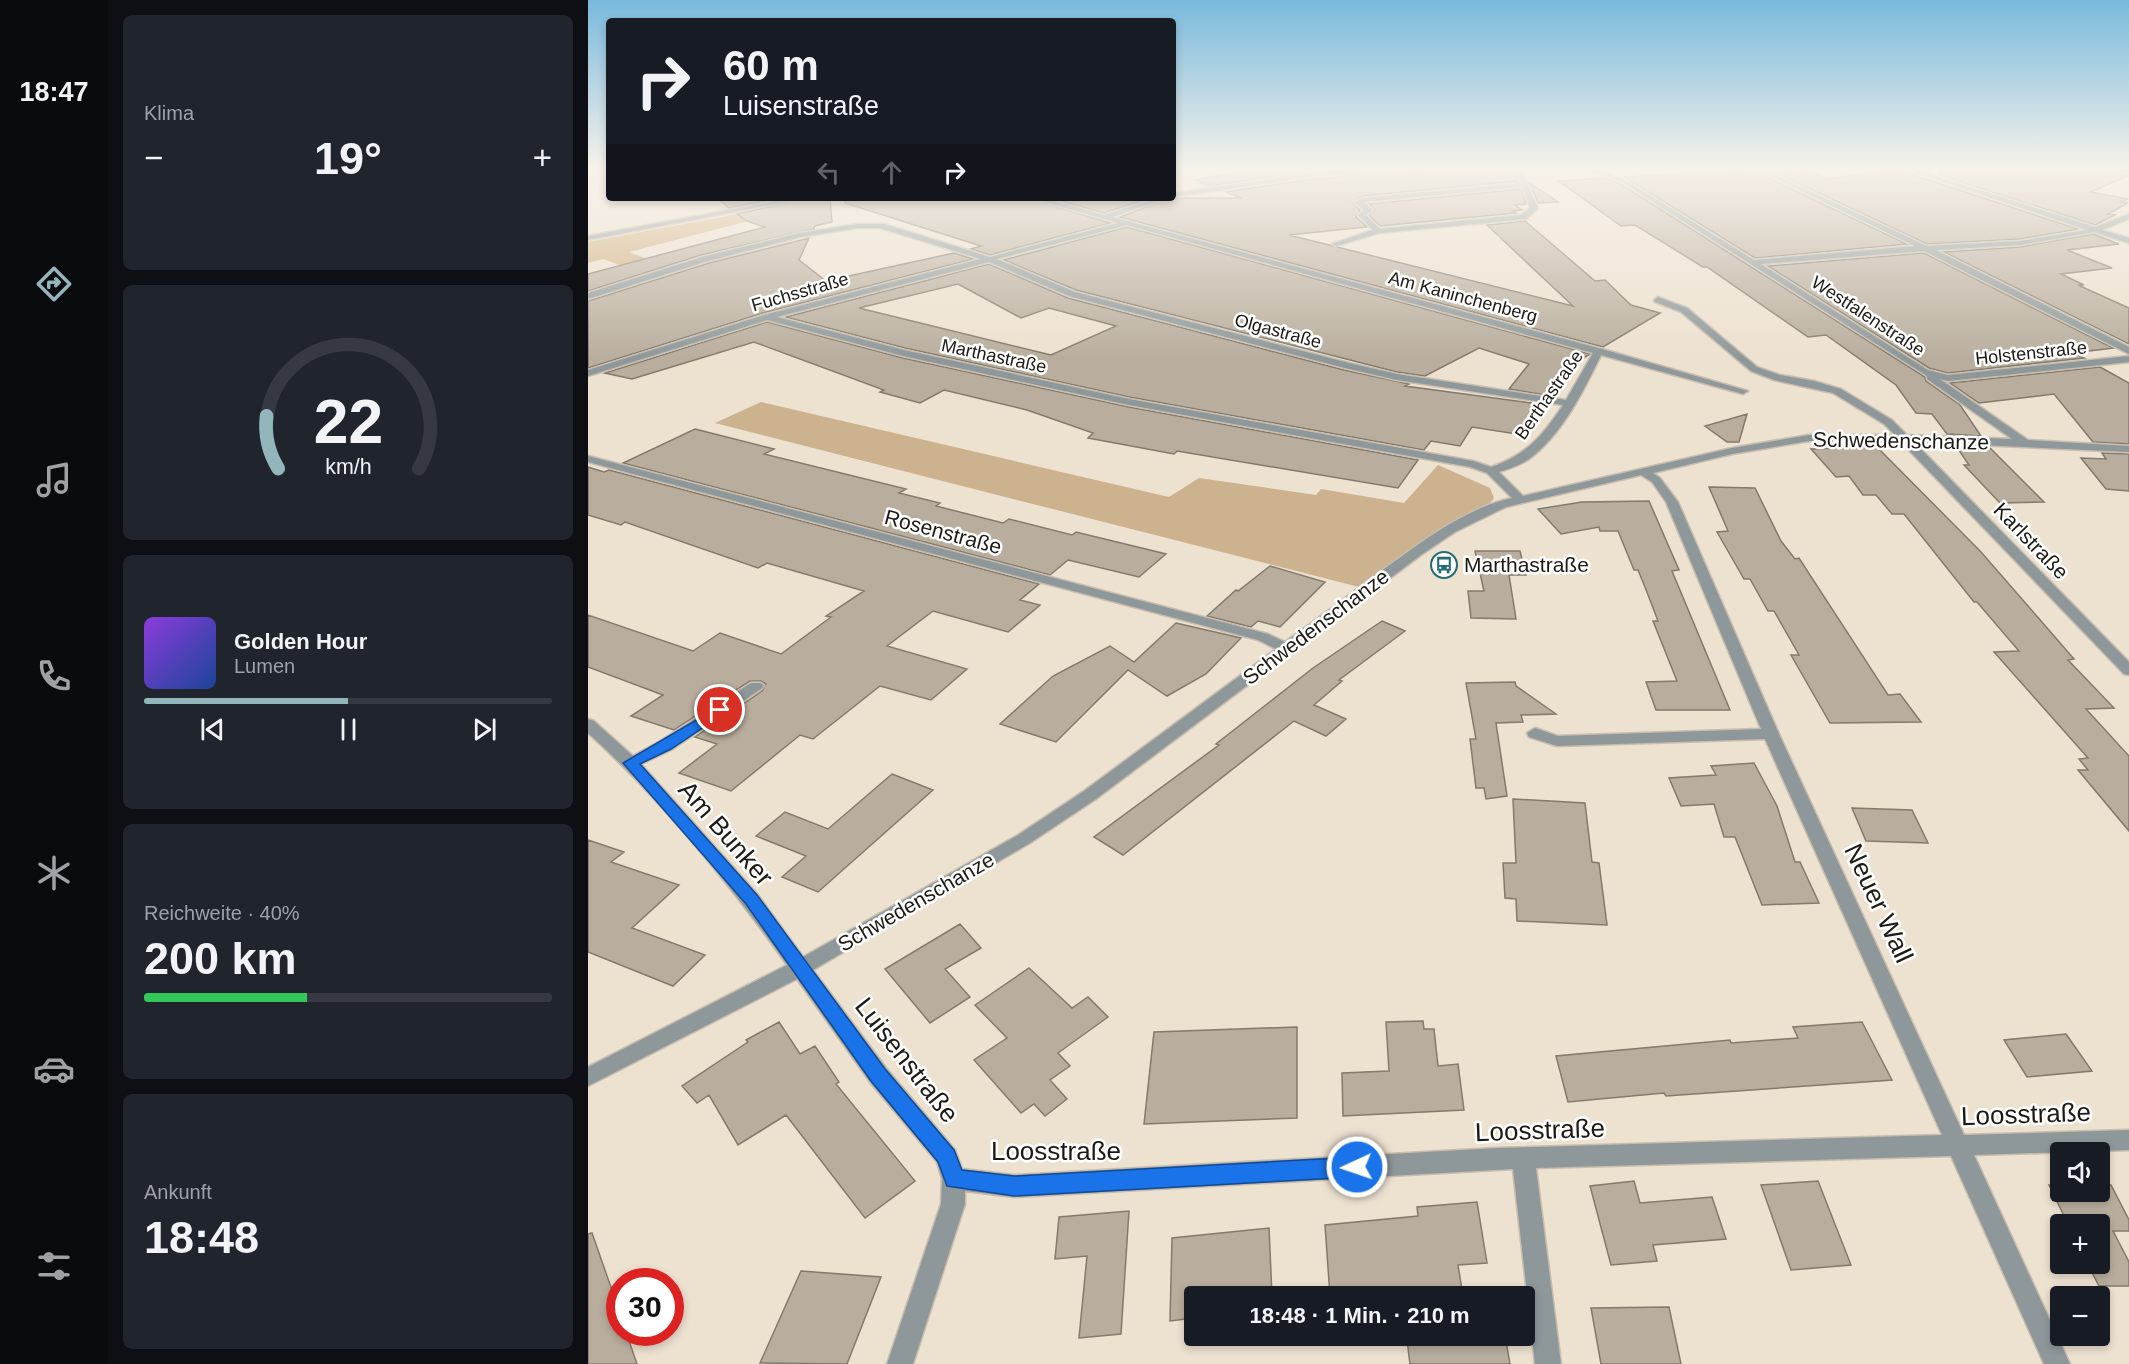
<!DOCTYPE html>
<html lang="de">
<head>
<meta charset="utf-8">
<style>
	:root { --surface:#171b24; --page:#20242c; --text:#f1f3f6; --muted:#9ea1a6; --line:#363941; --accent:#93b6bc }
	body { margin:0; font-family:Helvetica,sans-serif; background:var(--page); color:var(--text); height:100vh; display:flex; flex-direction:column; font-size:22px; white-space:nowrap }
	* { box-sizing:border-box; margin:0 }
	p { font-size:20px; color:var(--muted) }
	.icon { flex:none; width:33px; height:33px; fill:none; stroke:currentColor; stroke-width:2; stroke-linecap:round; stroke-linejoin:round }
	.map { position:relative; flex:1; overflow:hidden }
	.side { display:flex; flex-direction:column; gap:15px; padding:15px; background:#0d0f14; width:480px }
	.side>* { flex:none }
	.hud { position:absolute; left:18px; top:18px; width:570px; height:183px; border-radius:6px; box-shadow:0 3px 9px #0003; background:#171b24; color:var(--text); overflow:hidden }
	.tools { position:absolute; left:1462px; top:1142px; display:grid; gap:12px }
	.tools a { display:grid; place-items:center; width:60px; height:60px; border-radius:6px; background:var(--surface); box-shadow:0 3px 9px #0003; font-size:30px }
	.speed { position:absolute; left:18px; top:1268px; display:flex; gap:12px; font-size:30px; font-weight:700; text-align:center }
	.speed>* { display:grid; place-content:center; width:78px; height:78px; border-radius:50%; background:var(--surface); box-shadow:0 3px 9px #0003; line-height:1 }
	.speed .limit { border:9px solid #d22; background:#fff; color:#111 }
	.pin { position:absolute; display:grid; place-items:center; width:51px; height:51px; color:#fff; margin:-26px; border:3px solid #fff; border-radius:50%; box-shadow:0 2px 6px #0007 }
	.me { position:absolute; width:66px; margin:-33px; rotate:267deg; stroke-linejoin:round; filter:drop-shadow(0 0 4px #0008) }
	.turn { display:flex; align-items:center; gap:21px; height:126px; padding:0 18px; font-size:27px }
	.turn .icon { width:78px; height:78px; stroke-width:2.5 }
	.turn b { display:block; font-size:42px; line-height:51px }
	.lanes { display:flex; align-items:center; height:57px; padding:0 18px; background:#0003; justify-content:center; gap:30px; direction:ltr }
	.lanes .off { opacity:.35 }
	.big { font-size:45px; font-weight:700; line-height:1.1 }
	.side .widget { flex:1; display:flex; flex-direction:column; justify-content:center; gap:9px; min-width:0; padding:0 21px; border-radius:9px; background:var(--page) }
	.side .dial { align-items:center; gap:0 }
	.dial svg { height:156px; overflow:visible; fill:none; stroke:var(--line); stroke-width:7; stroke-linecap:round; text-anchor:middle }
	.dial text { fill:var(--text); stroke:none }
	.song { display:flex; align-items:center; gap:18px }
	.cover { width:72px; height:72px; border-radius:9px; background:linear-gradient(135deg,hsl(270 70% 55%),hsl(220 70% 35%)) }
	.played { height:6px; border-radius:3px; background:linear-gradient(90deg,var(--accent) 50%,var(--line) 50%) }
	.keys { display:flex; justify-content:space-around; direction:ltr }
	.heat { display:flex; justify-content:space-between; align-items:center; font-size:33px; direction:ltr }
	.charge { height:9px; border-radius:4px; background:linear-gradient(90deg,#34c759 40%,var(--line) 0) }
	.trip { position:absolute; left:596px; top:1286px; width:351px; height:60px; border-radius:6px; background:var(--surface); box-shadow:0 3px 9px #0003; font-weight:700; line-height:60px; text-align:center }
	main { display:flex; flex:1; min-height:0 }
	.menu { display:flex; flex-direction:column; width:108px; justify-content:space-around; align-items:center; background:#090b0e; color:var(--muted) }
	.menu .icon { width:42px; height:42px }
	.menu .selected { color:var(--accent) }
	.menu b { font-size:27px; color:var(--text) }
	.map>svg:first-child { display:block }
	.green { fill:#ccb28e }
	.forest { fill:#d1ae7b }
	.building { fill:#b9ae9e; stroke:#847a6b; stroke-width:1.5; fill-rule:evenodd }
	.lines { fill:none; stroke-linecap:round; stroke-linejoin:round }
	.minor-casing { stroke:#c8bdae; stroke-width:3 }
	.minor { fill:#8e989a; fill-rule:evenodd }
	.route { fill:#1a73e8; stroke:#114b97; stroke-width:1.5 }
	.labels { text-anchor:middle; stroke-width:5; stroke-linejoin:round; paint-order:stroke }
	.far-street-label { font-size:18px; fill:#1d1913; stroke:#fff }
	.street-label { font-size:21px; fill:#1d1913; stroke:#fff }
	.poi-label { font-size:21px; fill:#1d1913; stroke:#fff; text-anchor:start }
	.near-street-label { font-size:26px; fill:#1d1913; stroke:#fff }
</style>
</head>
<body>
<main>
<nav class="menu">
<b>18:47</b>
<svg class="icon selected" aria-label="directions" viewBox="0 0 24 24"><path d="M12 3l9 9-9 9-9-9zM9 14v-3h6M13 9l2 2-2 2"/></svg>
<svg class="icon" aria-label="music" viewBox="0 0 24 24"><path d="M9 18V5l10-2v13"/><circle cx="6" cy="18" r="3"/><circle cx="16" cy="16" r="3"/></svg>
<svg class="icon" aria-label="phone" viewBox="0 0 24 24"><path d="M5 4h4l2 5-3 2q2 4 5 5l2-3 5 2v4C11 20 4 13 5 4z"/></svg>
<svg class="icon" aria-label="climate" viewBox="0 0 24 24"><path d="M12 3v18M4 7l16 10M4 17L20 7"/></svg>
<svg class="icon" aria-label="car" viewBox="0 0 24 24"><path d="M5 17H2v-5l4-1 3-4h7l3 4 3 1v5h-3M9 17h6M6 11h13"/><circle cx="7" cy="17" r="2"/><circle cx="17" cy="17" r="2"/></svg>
<svg class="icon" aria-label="filters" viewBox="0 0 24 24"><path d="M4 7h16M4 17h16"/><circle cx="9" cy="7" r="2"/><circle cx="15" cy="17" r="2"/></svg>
</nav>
<section class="side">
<div class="widget"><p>Klima</p>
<div class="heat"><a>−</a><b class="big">19°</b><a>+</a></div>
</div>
<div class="widget dial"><svg viewBox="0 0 100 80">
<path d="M14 69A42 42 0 1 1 86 69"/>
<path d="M14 69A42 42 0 0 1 8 42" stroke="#93b6bc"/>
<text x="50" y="56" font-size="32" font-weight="700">22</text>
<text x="50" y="72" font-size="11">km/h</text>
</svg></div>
<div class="widget">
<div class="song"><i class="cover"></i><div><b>Golden Hour</b><p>Lumen</p></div></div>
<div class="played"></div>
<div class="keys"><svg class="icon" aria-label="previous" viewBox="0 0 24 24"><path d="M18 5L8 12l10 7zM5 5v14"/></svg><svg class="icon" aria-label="pause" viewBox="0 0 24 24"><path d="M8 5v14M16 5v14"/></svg><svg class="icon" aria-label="next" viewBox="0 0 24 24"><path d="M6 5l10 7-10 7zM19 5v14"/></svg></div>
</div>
<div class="widget"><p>Reichweite · 40%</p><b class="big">200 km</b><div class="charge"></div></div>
<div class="widget"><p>Ankunft</p><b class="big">18:48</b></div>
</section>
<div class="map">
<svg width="1541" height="1364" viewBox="0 0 1541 1364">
	<rect width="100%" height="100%" fill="#ede1d0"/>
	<path class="green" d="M173 402 581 497 611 478 728 495 733 489 816 503 850 465 902 488 906 498 895 512 822 550 775 588 127 423Z"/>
	<path class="forest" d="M235 198H249L41 252 81 267 57 274 15 259 0 263V242Z"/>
	<path class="building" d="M670 168H717V172L621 186 607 180Z
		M851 168H919L927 173 930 181 775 196 764 202 772 210 768 217 779 227 701 235 985 306 899 225 937 221 1007 281 1017 280 1043 305 1072 313 1015 347 532 217 581 198H654L637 192 718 180Z
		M1352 168H1516L1518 171 1539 176 1503 192 1540 199 1534 202 1540 203 1520 214 1527 215 1507 225 1351 175Z
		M1214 169 1238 179 1307 169 1490 229 1432 239 1339 244 1186 172Z
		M1155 170 1162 174 1170 173 1319 244 1167 258 1036 177Z
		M1018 178 1034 185 1337 377 1338 381 1372 405 1393 436 1359 434 1344 414 1328 413 1308 385 1238 335 1220 337 1119 267H1115L1047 225 1033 226 971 181Z
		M942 183 970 202 950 203Z
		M933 189 938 204 927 205 934 210 925 211 928 213 792 226 781 215 787 210 781 204Z
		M129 198H193L141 208Z
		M221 198H242L244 222 227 226 226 229 113 255 0 291V274L177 227 159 221 149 214Z
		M258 198H441L522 223 402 255 383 249 393 246 257 203Z
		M463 198H562L516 213Z
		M539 227 1002 354 989 362 964 396 921 389 941 364 891 348 837 376 809 372 488 290 416 260Z
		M1505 234 1531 244 1479 250 1524 268 1473 274 1496 285H1490L1541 308V344L1356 252 1432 247Z
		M221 238 211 260 238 281 366 253 385 259 175 313 0 368V301L121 263Z
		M1336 253 1525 348 1485 353 1496 358 1360 373 1341 368 1180 266Z
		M401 264 480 298 756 370 821 384 817 386 958 405 935 435 884 427 872 446 843 441 836 450 541 397 317 348 198 317ZM370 284 433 318 461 308 528 326 463 355 271 308Z
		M179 322 315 358 541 407 830 460 810 488 589 451 586 454 500 438 505 433 439 410 356 390 332 403 292 392 296 390 166 342 44 379 17 373Z
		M1512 367 1541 383V444L1505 442 1466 394 1391 403 1362 383Z
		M1159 414 1151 442H1139L1117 426Z
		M107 429 186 449 176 454 318 489 311 493 352 503 348 506 415 523 421 519 484 535 488 532 578 554 551 577 480 560 462 575 35 463Z
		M1368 446 1402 448 1456 502 1412 503 1376 465H1381Z
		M1289 447 1393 552 1486 659 1480 660 1526 708 1498 709 1541 756V831L1490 770H1500L1491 759 1500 758 1406 652 1431 651 1389 602H1386L1316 514H1304L1288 495H1275L1261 476 1248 477 1223 449Z
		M1514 453 1541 454V491L1518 489 1493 458 1518 459Z
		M0 467 16 472 21 470 451 584 432 600 452 605 420 632 345 611 299 646 379 669 343 700 292 686 225 739 212 735 143 791 91 773 129 744 107 737 174 691 178 684 173 681H162L86 730 43 716 75 695 0 667V615L105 651 132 633 193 654 243 617 238 616 276 591 179 563 170 568 37 522 33 525 0 515Z
		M1121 487 1167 488 1193 541 1207 559 1211 558 1300 695 1312 694 1333 722 1242 723 1203 655H1211L1186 611H1180L1162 579H1156L1129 532 1140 531Z
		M1061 501 1091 570 1084 571 1142 710H1068L1058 682 1089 681 1065 621H1070L1057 587 1050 570H1046L1030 531H1012L1011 527 973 534 950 509 994 502Z
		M887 551H932L938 575H921L928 619 883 618 880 591H896Z
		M682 566 737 582 692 627 670 621 663 627 619 616 648 590 650 591Z
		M794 621 817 631 751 680 754 681 726 705 758 719 738 736 706 721 535 855 506 837 631 745 628 744 725 668Z
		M588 623 653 638 618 674 579 696 540 670 468 742 412 724 465 676 522 646 546 662Z
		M927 682 928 686 968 714 933 715 935 722 908 723 919 796 898 799 896 788H888L882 739H888L878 683Z
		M1166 763 1189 806 1207 862H1212L1231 903 1174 905 1147 837H1136L1126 804 1093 806 1081 778 1128 775 1123 766Z
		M304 774 345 790 230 892 194 877 218 856 168 836 197 812 240 829Z
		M925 799 997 803 1004 862 1011 863 1019 925 929 921 928 899 917 898 915 863H928Z
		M1264 808 1324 810 1340 843 1278 841Z
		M0 840 36 852 23 862 91 885 44 928 117 955 85 986 0 952Z
		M372 924 393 948 357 969 382 997 342 1023 297 969Z
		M441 968 484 1008 500 997 520 1017 470 1053 482 1066 462 1080 479 1099 457 1116 446 1104 433 1113 386 1060 419 1038 387 1005Z
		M835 1021 836 1029H846L850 1066 870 1064 876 1110 755 1116 754 1073 801 1071 798 1022Z
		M191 1022 212 1054 227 1046 251 1082 248 1084 327 1181 277 1218 198 1115 150 1145 121 1095 109 1103 94 1086 160 1042 158 1040Z
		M1274 1022 1304 1080 1078 1096 1076 1093 980 1102 968 1056 1142 1040 1143 1043 1210 1038 1205 1027Z
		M709 1027V1118L556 1124 566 1032Z
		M1478 1034 1504 1071 1439 1077 1416 1040Z
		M1046 1181 1052 1203 1124 1197 1138 1239 1065 1245 1069 1261 1023 1265 1002 1186Z
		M1230 1181 1263 1265 1203 1270 1173 1185Z
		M1461 1185H1473V1191H1512V1185H1523L1541 1220V1231H1525L1541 1262V1286H1511L1499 1263H1512V1224H1480Z
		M889 1202 899 1263 870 1265 875 1296H742L737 1225 830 1216 829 1207Z
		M541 1211 533 1334 491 1338 499 1256 467 1259 471 1217Z
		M681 1228 684 1296H606V1318L582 1321 584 1238Z
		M4 1233 32 1313V1332H38L49 1364H0V1234Z
		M213 1271 293 1277 259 1364 172 1363Z
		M1081 1307 1093 1364H1013L1003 1308Z
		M870 1335H917L922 1364H822L819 1340Z"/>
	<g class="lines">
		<defs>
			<path id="minor" d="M795 168H815L761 175 745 174 585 197V193L745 170Z
				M927 168H933L950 209 938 219 791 233 748 246 744 244 785 230 770 215 776 210 766 202 775 198 933 183ZM934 187 942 208 933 215 792 229 778 215 785 210 775 202Z
				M998 168H1006L1039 181 1166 260 1327 246 1165 168H1173L1339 246 1432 241 1499 230 1314 168H1323L1507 227 1541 214V219L1514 230 1541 238V243L1506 232 1432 245 1348 250 1541 347V354L1336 251 1173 264 1340 370 1360 375 1541 356V362L1360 381 1352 379 1440 440 1541 446V452L1326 442 1541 662V675L1536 674 1313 442 1221 441 1144 454 1065 473 1072 478 1090 502 1191 734 1376 1135 1541 1130V1150L1386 1155 1482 1364H1456L1363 1156 948 1168 973 1364H947L925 1169 426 1197 377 1191V1204L325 1364H299L353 1204 354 1179 349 1162 282 1082 209 979 0 1086V1067L199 965C141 883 75 801 0 733V719L6 721 45 756 71 742 163 683H173L176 686 173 689 83 750 53 764 170 895 215 957 430 835 496 791 688 649 670 640 0 462V456L680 634 697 642C728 620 759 597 789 574 830 545 874 509 924 498L899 473 882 467 541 405 315 356 179 320 0 376V370L176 315 393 259 292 228H270L212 237 120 261 0 299V293L114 257 212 233 270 224H296L402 257 530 223 443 198H454L516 215 569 198H579L524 217 1014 349 1160 391 1155 394 1013 355C996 390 974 435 941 459 932 465 921 469 911 472L935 496 1144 448 1221 435H1307L1296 424 1245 393 1186 380 1163 371 1093 312 1067 302 1066 300 1070 297 1099 308 1169 367 1192 375 1226 381 1253 389 1304 420 1319 435 1424 439 1339 379V376L1035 183ZM539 225 1005 353 978 400 809 374 761 363 487 292 409 259ZM401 262 481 296 757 368 809 380 975 405C955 435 939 455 903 467L885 461 541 399 316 350 189 317ZM1053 475 1064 482 1078 502 1173 729 970 736 947 728 939 733 941 737 969 746 1177 739 1354 1135 909 1148 426 1175 374 1169 367 1150 298 1068 225 970 442 843 508 799 833 555 867 532 918 507Z
				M1518 168 1541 170V174L1519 169Z
				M205 198H219L0 240V236Z"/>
		</defs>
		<use href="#minor" class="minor-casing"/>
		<use href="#minor" class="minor"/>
	</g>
	<linearGradient id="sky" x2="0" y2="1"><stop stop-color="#79b9dc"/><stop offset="0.47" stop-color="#f7f2ea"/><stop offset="1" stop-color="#f7f2ea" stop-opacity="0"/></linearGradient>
	<rect width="1541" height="359" fill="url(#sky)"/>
	<path class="route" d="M132 706 139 710 137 713 83 749 52 764 169 895 297 1069 366 1150 374 1170 426 1176 769 1157 777 1160 780 1167 777 1174 769 1177 426 1196 359 1186 350 1162 283 1081 158 904 35 763Z"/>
	<defs>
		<symbol id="bus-ring" viewBox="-11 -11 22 22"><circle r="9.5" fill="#fff" stroke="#206b74" stroke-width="1.5"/><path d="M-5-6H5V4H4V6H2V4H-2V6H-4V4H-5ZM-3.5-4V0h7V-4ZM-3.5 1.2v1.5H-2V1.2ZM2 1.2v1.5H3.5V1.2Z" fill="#206b74"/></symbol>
	</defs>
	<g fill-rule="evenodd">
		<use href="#bus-ring" x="841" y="550" width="30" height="30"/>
	</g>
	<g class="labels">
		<g class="far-street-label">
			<text transform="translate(212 292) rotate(-16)" y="6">Fuchsstraße</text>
			<text transform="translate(875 297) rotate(15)" y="6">Am Kaninchenberg</text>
			<text transform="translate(1280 316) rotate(33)" y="6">Westfalenstraße</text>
			<text transform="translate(690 331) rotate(15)" y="6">Olgastraße</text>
			<text transform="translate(1443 353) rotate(-6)" y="6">Holstenstraße</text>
			<text transform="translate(406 356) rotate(12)" y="6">Marthastraße</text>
			<text transform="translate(961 395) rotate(-55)" y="6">Berthastraße</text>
		</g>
		<g class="street-label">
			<text transform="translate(1313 441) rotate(1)" y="7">Schwedenschanze</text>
			<text transform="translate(355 532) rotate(15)" y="7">Rosenstraße</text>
			<text transform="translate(1443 541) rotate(46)" y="7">Karlstraße</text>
			<text transform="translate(728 627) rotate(-37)" y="7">Schwedenschanze</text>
			<text transform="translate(328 902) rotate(-30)" y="7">Schwedenschanze</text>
		</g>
		<g class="poi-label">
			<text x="876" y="572">Marthastraße</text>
		</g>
		<g class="near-street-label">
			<text transform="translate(138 833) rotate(49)" y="9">Am Bunker</text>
			<text transform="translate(1291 903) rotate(65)" y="9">Neuer Wall</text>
			<text transform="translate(319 1060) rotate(52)" y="9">Luisenstraße</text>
			<text transform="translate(1438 1114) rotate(-2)" y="9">Loosstraße</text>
			<text transform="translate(952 1130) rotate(-2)" y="9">Loosstraße</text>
			<text x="468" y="1160">Loosstraße</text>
		</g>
	</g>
</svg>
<div class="tools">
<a><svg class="icon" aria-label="sound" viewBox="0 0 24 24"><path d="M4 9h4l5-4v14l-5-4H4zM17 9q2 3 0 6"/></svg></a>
<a>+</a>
<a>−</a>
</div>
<div class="speed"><div class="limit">30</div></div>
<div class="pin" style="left:132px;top:710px;background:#d93025"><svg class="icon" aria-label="arrive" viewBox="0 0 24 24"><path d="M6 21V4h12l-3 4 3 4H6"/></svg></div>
<svg class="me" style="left:769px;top:1167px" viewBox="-20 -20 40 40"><circle r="17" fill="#1a73e8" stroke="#fff" stroke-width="3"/><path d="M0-11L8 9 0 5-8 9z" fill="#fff"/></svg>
<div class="trip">18:48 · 1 Min. · 210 m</div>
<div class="hud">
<div class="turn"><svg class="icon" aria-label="right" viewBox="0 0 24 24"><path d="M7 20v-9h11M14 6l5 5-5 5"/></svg><div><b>60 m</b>Luisenstraße</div></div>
<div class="lanes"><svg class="icon off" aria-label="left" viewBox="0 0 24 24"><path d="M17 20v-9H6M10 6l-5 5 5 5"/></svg><svg class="icon off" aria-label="ahead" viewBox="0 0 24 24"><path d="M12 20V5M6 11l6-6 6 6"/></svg><svg class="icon" aria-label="right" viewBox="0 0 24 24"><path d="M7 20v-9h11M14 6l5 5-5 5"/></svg></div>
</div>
</div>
</main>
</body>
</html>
